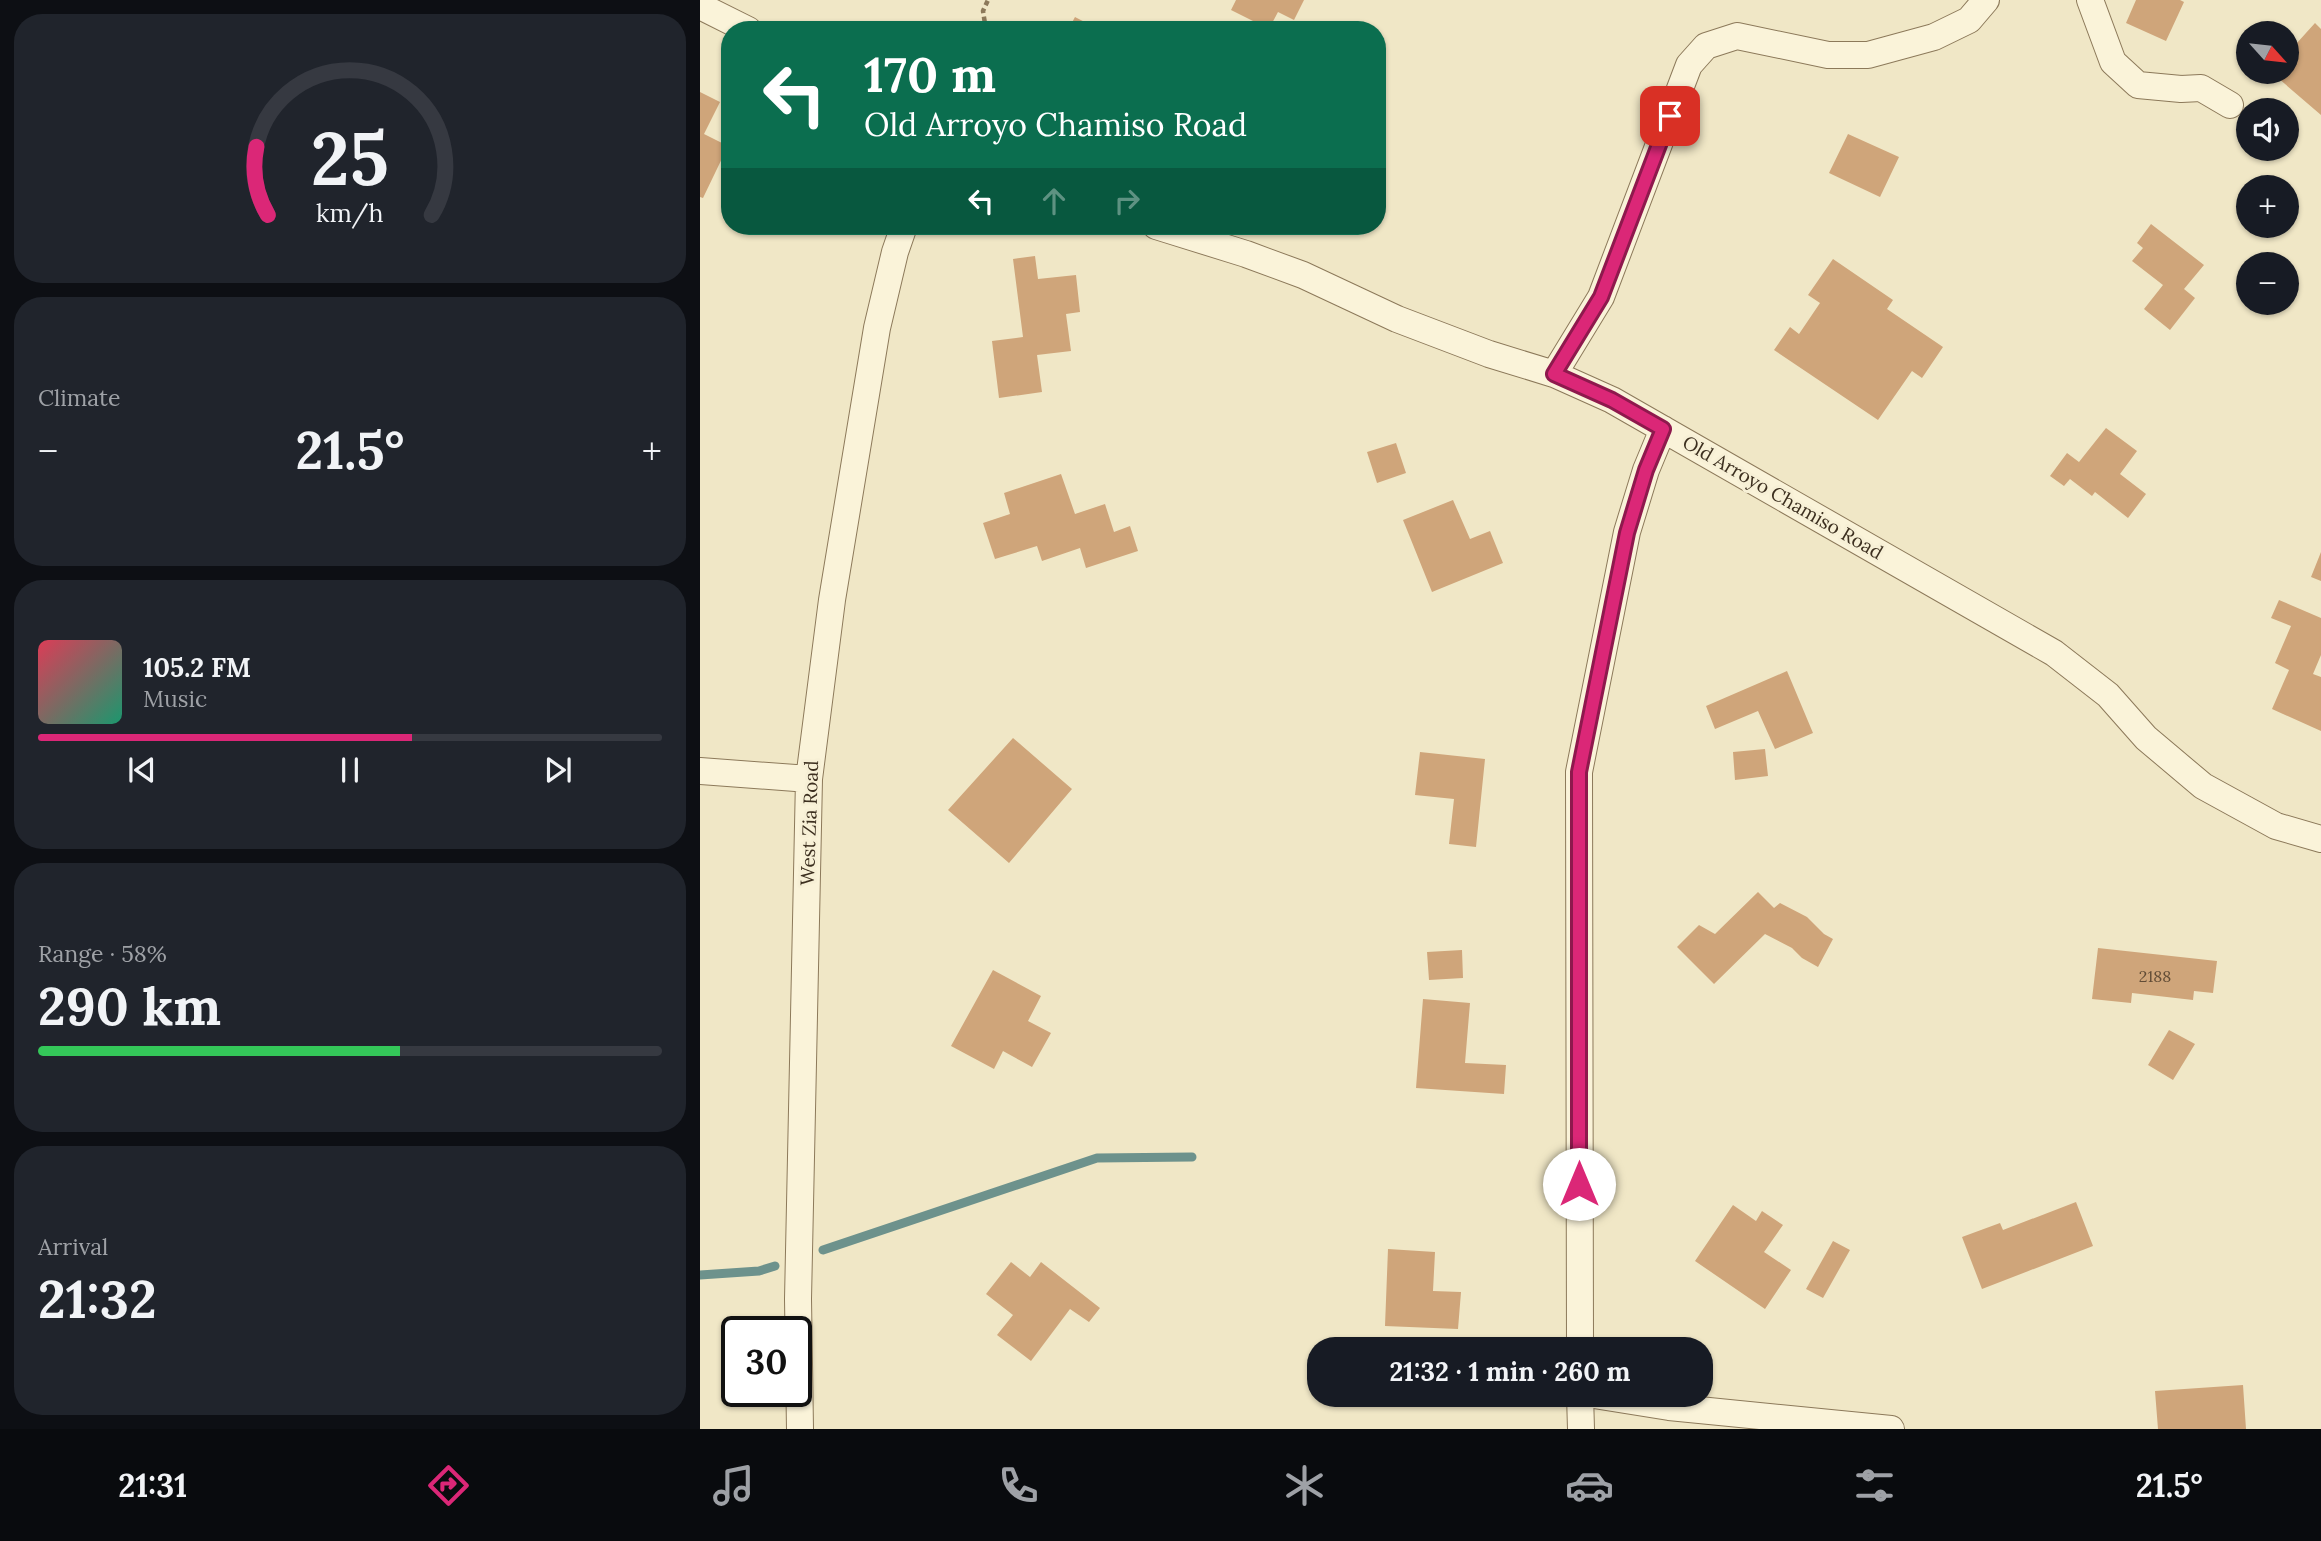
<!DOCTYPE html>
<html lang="en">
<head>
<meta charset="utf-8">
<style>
	:root { --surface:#171b24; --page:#20242c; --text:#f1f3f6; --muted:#9ea1a6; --line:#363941; --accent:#db2777 }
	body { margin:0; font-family:Lora,serif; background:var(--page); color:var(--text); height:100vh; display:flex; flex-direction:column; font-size:26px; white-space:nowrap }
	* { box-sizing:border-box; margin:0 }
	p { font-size:23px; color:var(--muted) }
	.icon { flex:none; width:38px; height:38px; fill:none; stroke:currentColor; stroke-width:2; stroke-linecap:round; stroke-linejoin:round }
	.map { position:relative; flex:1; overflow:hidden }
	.drawer { display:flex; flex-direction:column; gap:14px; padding:14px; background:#0d0f14; width:700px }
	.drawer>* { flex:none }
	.guide { position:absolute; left:21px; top:21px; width:665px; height:214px; border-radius:28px; box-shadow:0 2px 5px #0004; background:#0b6e4f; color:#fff; overflow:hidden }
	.needle { width:46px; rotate:117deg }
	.controls { position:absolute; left:1536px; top:21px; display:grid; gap:14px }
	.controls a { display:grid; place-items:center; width:63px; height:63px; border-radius:50%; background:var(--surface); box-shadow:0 2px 5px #0004; font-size:35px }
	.speed { position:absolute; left:21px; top:1316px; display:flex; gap:14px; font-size:35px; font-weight:700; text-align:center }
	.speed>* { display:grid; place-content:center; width:91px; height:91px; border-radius:50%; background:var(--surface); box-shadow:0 2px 5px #0004; line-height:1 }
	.speed .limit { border:4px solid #111; border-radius:10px; background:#fff; color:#111 }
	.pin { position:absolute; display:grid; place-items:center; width:60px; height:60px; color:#fff; margin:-30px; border-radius:14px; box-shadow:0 4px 10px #0006 }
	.me { position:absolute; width:77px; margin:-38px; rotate:0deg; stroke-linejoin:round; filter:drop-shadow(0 0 5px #0008) }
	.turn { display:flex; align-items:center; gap:24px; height:147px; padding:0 28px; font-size:32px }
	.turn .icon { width:91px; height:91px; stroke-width:2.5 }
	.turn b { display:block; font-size:49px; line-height:60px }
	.lanes { display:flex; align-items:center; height:66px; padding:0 28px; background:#0003; justify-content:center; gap:35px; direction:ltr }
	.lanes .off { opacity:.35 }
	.big { font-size:52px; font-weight:700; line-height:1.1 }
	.drawer .widget { flex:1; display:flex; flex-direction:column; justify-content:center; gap:10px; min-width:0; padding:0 24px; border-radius:28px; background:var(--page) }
	.drawer .dial { align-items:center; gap:0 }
	.dial svg { height:182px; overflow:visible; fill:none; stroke:var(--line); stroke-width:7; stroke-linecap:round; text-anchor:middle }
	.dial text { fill:var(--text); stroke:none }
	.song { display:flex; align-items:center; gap:21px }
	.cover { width:84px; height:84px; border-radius:10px; background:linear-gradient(135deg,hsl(350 70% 55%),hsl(160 70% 35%)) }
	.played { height:7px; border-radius:4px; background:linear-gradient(90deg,var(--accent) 60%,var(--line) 60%) }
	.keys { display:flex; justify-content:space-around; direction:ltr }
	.heat { display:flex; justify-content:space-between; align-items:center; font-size:38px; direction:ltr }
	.charge { height:10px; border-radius:5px; background:linear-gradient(90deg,#34c759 58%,var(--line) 0) }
	.trip { position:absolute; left:607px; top:1337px; width:406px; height:70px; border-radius:28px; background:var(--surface); box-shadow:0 2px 5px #0004; font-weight:700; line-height:70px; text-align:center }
	.tab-bar { display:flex; height:112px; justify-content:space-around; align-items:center; background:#090b0e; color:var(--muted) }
	.tab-bar .icon { width:49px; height:49px }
	.tab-bar .selected { color:var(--accent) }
	.tab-bar b { font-size:32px; color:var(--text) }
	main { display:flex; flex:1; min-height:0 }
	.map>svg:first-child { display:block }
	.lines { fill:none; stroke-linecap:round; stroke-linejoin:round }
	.stream { stroke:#6d928c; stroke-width:9 }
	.building { fill:#cfa57a }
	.minor-casing { stroke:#8c795a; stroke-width:28 }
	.path { stroke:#8c795a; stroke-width:4.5; stroke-dasharray:5 3.5; stroke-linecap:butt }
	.minor { stroke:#faf3d9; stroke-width:26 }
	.route-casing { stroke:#8e194d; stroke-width:18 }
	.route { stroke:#db2777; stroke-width:12 }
	.labels { text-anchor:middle; stroke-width:6; stroke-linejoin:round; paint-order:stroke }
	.number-label { font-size:16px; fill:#614c36 }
	.street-label { font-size:19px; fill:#3c2f1f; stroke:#f7f0d6 }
</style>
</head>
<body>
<main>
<section class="drawer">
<div class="widget dial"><svg viewBox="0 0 100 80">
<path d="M14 69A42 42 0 1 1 86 69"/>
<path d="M14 69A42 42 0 0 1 9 39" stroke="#db2777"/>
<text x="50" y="56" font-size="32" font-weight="700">25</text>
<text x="50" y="72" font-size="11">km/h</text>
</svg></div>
<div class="widget"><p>Climate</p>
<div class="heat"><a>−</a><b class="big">21.5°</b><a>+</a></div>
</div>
<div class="widget">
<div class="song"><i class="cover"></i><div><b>105.2 FM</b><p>Music</p></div></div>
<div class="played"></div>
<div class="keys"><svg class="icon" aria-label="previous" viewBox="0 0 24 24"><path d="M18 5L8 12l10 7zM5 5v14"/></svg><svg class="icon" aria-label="pause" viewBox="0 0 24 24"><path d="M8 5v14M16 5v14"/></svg><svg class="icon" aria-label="next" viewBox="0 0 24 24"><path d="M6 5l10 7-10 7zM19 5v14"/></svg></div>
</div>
<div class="widget"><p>Range · 58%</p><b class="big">290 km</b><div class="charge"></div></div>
<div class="widget"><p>Arrival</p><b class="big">21:32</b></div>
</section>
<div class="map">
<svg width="1621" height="1429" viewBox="0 0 1621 1429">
	<rect width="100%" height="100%" fill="#f0e7c6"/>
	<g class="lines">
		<path class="stream" d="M123 1250 397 1158 492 1157
			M0 1275 59 1271 75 1266"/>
	</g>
	<path class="building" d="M536 0H604L594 20 578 12 569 29 531 10Z
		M1436 0H1480L1484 2 1466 41 1426 23Z
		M375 17 400 30H368Z
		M1615 23 1621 29V115L1571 72H1587V54Z
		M0 92 20 102 4 134 28 146 3 198 0 197Z
		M1148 134 1199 157 1180 197 1129 173Z
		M1451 224 1504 265 1484 289 1495 298 1470 330 1444 309 1463 285 1432 261 1443 248 1437 243Z
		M335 256 338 279 376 275 380 312 366 314 371 351 337 355 342 392 299 398 292 341 323 337 313 259Z
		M1133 259 1193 300 1187 309 1243 347 1222 378 1212 371 1178 420 1074 350 1090 327 1099 334 1120 303 1108 295Z
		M1406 428 1437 451 1420 474 1446 494 1428 518 1395 492 1392 496 1370 479 1364 486 1350 476 1367 453 1379 462Z
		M696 443 706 473 677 483 667 452Z
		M361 474 375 514 405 504 414 532 430 526 438 551 386 568 380 548 342 561 337 546 295 559 283 523 310 514 304 493Z
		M753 500 770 539 790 531 803 563 732 592 703 520Z
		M1621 552V581L1611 577Z
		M1579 600 1621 618V655L1613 674 1621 677V731L1572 709 1589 670 1575 663 1591 626 1571 618Z
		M1087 671 1113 733 1075 749 1058 711 1015 729 1006 706Z
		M313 738 372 789 309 863 248 810Z
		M1065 749 1068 776 1035 780 1033 752Z
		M720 752 785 759 776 847 749 844 754 799 715 795Z
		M1058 892 1074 908 1080 903 1107 917 1124 934 1133 939 1118 967 1102 958 1092 948 1065 934 1014 984 977 947 999 925 1015 934Z
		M1398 948 1517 961 1513 993 1494 991 1493 1000 1432 993 1431 1003 1392 999Z
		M762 950 763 978 729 980 727 952Z
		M293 970 341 996 328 1021 351 1033 332 1067 303 1051 294 1069 251 1046Z
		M723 999 770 1003 765 1063 806 1065 804 1094 716 1088Z
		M1469 1030 1495 1044 1473 1080 1448 1065Z
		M1376 1202 1393 1246 1282 1289 1262 1237 1300 1223 1303 1230Z
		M1033 1205 1056 1221 1062 1211 1083 1225 1064 1252 1091 1270 1065 1309 995 1261Z
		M1133 1241 1150 1250 1123 1298 1106 1289Z
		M688 1249 735 1252 733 1291 761 1292 758 1329 685 1326Z
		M311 1262 330 1277 341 1262 400 1308 389 1322 370 1309 331 1361 297 1335 313 1315 286 1294Z
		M1543 1385 1546 1429H1458L1455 1391Z"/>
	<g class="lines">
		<defs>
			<path id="minor" d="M1390 0 1413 62 1438 85 1481 89 1501 88 1530 105
				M0 6 48 30
				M456 226 546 254 603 275 697 319 789 354 854 374 912 400 1354 653 1408 695 1446 738 1503 786 1576 826 1621 839
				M854 374 901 297 989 65 1006 46 1037 36 1128 55H1168L1234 37 1269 20 1286 0
				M0 771 109 779
				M880 1349 879 772 927 532 946 470 963 429
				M880 1395 881 1429
				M894 1395 969 1407 1191 1429
				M100 1429 98 1299 109 779 132 600 177 328 195 252 204 226"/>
		</defs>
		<use href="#minor" class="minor-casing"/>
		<path class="path" d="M286 30 283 11 288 0"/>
		<use href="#minor" class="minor"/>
	</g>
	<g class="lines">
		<defs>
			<path id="route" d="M879 1184V772L927 533 946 470 963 429 912 400 854 374 901 297 970 116"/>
		</defs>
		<use href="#route" class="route-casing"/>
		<use href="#route" class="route"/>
	</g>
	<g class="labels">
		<g class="number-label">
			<text x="1455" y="982">2188</text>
		</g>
		<g class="street-label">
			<text transform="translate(1083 497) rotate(30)" y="7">Old Arroyo Chamiso Road</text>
			<text transform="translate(109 823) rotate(-88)" y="7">West Zia Road</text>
		</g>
	</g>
</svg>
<div class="controls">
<a><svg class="needle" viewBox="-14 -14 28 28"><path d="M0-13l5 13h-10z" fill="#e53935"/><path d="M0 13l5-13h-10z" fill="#9ea1a6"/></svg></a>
<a><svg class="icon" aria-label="sound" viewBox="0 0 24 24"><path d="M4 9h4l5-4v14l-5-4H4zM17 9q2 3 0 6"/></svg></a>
<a>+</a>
<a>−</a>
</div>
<div class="speed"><div class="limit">30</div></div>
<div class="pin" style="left:970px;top:116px;background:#d93025"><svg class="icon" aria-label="arrive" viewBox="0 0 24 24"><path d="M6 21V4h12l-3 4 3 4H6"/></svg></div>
<svg class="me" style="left:879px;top:1184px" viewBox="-20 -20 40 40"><circle r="19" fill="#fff"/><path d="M0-13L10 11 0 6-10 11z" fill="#db2777"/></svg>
<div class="trip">21:32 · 1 min · 260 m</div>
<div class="guide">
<div class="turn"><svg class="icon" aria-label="left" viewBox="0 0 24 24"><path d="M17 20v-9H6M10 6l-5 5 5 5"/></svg><div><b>170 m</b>Old Arroyo Chamiso Road</div></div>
<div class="lanes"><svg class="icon" aria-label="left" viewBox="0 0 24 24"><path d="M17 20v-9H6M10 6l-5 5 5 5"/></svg><svg class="icon off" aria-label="ahead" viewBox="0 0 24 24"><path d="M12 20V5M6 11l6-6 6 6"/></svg><svg class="icon off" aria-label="right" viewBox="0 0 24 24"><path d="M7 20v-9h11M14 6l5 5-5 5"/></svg></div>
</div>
</div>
</main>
<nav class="tab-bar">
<b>21:31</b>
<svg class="icon selected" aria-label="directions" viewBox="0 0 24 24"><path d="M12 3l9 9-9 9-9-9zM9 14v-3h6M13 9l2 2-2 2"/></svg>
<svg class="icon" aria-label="music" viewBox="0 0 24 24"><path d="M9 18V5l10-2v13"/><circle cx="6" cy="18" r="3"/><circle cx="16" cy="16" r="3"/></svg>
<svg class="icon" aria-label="phone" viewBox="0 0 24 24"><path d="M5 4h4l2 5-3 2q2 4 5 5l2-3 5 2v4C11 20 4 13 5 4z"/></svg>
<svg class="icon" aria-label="climate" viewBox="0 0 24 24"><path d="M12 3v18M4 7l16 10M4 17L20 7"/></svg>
<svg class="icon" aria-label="car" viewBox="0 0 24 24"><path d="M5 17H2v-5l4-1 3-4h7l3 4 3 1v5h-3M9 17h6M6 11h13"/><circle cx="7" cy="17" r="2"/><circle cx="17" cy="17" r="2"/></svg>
<svg class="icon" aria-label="filters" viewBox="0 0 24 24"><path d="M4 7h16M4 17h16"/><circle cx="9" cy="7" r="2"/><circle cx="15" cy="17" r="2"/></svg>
<b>21.5°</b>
</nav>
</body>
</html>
